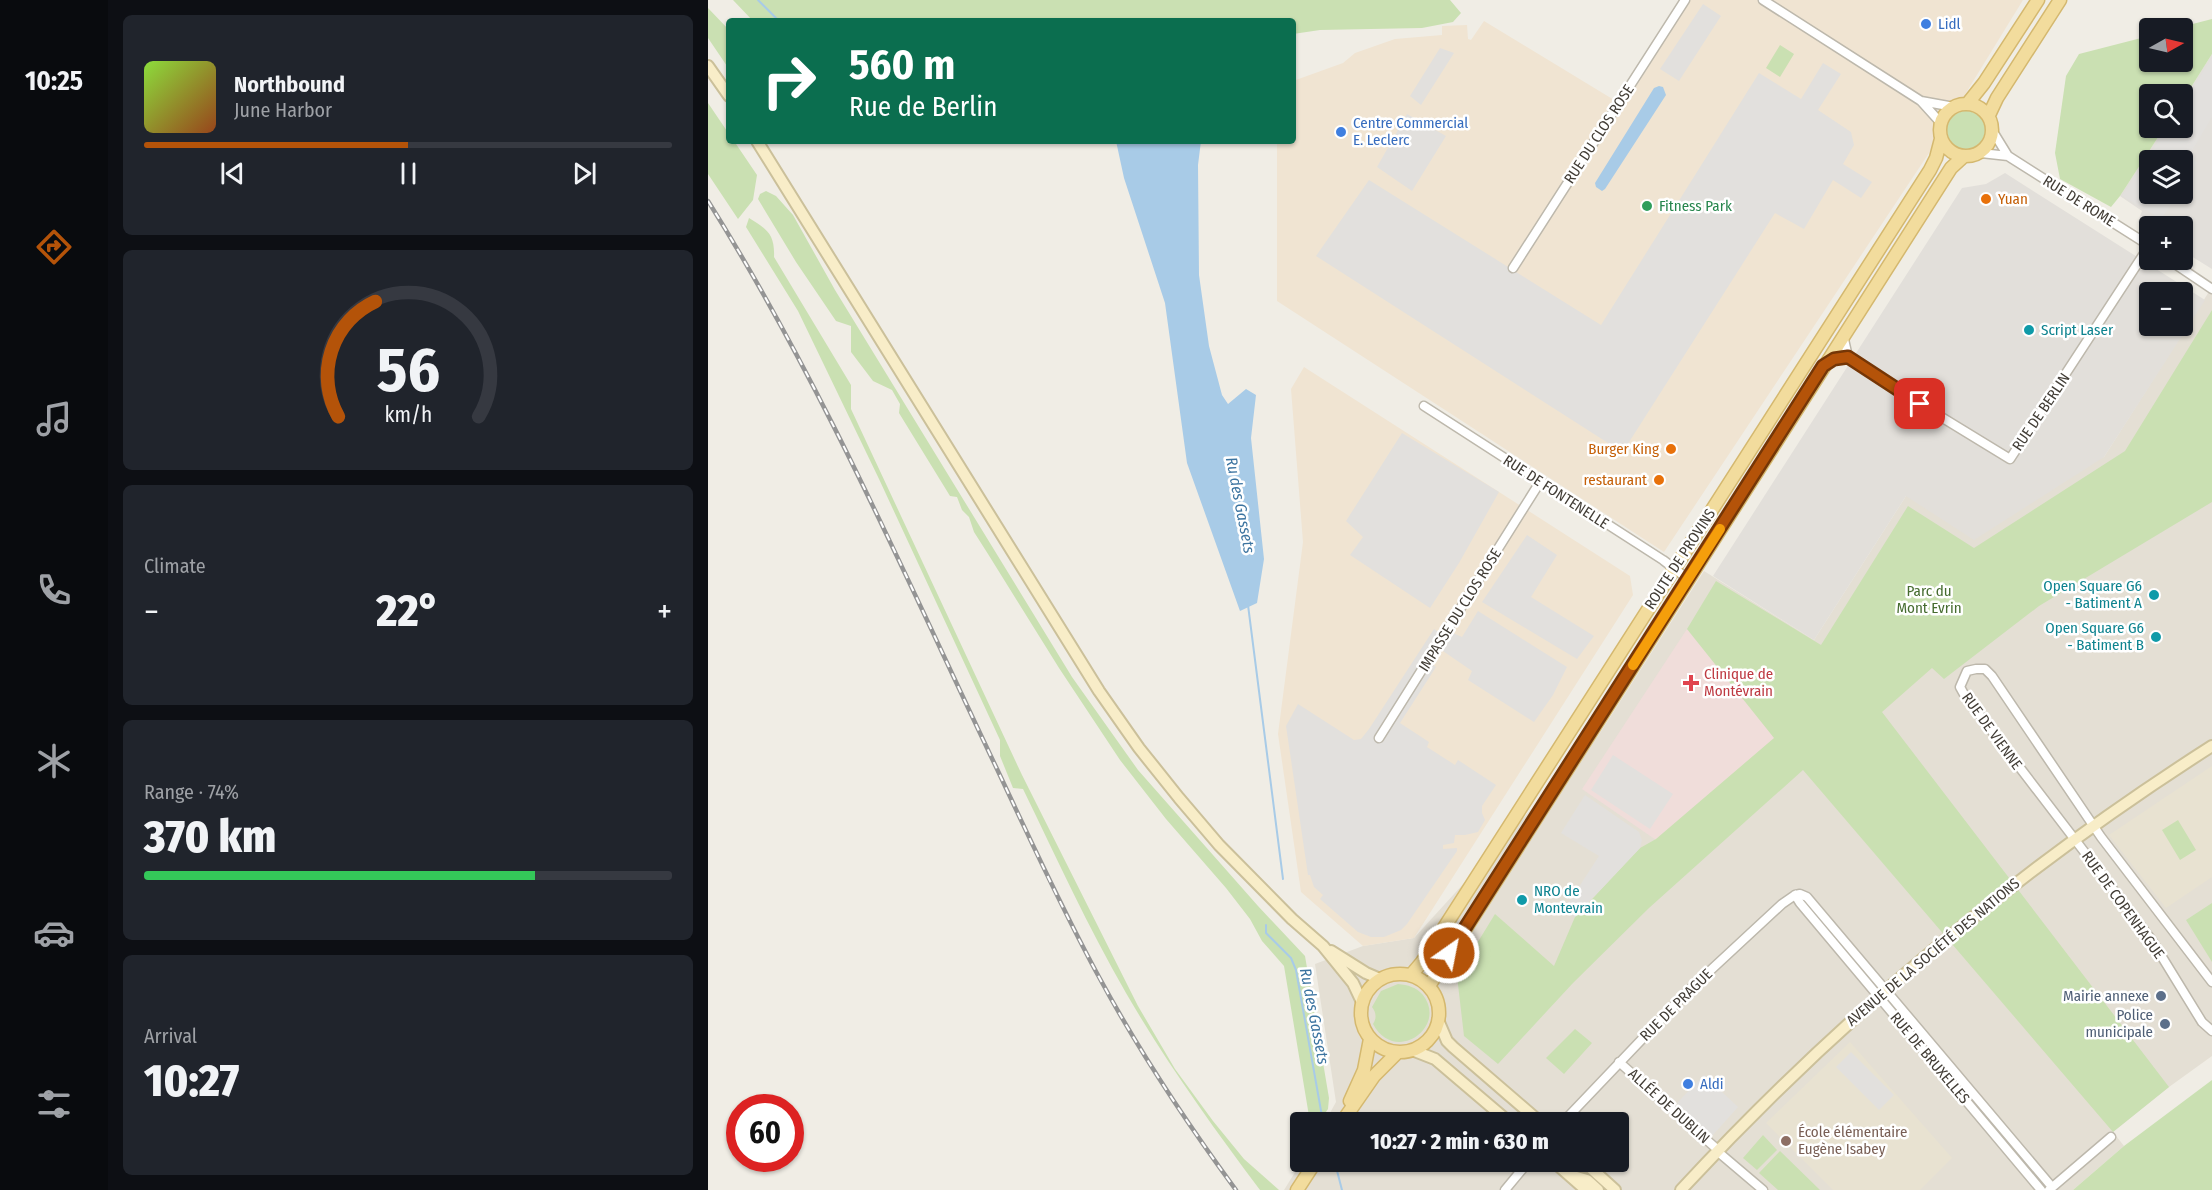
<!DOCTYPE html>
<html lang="en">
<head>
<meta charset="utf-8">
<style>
	:root { --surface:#171b24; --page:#20242c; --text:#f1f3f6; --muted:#9ea1a6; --line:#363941; --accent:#b45309 }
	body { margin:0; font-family:"Fira Sans Condensed",sans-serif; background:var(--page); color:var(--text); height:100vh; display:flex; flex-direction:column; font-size:22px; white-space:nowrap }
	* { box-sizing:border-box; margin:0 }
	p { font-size:20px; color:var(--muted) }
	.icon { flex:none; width:33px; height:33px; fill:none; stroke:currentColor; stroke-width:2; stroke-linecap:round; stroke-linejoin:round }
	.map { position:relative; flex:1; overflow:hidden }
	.sheet { display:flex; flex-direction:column; gap:15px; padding:15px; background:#0d0f14; width:600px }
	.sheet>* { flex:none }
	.hud { position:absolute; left:18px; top:18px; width:570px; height:126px; border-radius:6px; box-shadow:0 2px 4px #0004; background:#0b6e4f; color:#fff; overflow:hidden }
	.needle { width:39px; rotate:82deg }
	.buttons { position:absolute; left:1431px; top:18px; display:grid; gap:12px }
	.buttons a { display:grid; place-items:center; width:54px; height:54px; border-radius:6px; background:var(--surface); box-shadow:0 2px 4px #0004; font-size:30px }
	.speed { position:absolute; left:18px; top:1094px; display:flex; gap:12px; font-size:30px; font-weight:700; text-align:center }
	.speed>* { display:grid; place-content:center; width:78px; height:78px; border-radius:50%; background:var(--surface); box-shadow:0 2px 4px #0004; line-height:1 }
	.speed .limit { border:9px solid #d22; background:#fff; color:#111 }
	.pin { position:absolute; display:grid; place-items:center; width:51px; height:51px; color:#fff; margin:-26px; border-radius:12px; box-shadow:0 3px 9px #0006 }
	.me { position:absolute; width:66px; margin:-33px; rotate:33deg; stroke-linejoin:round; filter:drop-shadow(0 0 4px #0008) }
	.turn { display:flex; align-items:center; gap:21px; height:126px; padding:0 24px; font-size:27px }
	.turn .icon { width:78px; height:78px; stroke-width:2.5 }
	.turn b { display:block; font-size:42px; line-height:51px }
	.big { font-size:45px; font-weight:800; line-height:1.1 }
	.sheet .card { flex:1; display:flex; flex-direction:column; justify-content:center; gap:9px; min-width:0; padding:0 21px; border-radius:9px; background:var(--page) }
	.sheet .dial { align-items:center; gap:0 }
	.dial svg { height:156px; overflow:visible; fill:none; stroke:var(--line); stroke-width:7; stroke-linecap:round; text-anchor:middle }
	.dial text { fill:var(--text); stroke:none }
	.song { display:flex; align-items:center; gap:18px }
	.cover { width:72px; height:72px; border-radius:9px; background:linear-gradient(135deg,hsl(90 70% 55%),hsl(20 70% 35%)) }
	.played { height:6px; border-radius:3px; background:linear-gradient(90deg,var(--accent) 50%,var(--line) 50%) }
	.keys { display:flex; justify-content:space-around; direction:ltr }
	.heat { display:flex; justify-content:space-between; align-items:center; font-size:33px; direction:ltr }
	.charge { height:9px; border-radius:4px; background:linear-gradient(90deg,#34c759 74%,var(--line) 0) }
	.trip { position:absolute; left:582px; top:1112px; width:339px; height:60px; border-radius:6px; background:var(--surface); box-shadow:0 2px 4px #0004; font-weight:800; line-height:60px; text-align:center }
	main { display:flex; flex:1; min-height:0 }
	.tab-bar { display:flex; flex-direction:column; width:108px; justify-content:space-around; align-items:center; background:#090b0e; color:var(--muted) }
	.tab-bar .icon { width:42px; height:42px }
	.tab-bar .active { color:var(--accent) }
	.tab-bar b { font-size:27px; color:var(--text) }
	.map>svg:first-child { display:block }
	.residential { fill:#e4dfd4 }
	.commercial { fill:#f0e4d2 }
	.industrial { fill:#e2dfda; fill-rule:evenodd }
	.education { fill:#e8e2d1 }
	.medical { fill:#f0ddda }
	.green { fill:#cae0b2 }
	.parking { fill:#e2e0dd }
	.water { fill:#a8cbe7 }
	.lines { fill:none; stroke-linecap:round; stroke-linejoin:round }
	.stream { stroke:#a8cbe7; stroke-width:2 }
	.street-casing { stroke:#bdb8ac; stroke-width:11 }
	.secondary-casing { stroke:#cbc09a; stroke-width:14 }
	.primary-casing { stroke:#d4b86f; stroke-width:15 }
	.street { stroke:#fff; stroke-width:8 }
	.secondary { stroke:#f8edc8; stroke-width:10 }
	.primary { stroke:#f2dc9d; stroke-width:12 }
	.rail-casing { stroke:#949494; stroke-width:4.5 }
	.rail { stroke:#fff; stroke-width:2; stroke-dasharray:7; stroke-linecap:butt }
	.route-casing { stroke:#753606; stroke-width:15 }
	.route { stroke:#b45309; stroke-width:10 }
	.slow { stroke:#f59e0b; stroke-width:10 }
	.shop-dot { fill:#3f7fe0; stroke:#fff; stroke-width:2 }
	.food-dot { fill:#e8710a; stroke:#fff; stroke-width:2 }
	.leisure-dot { fill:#2e9e5b; stroke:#fff; stroke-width:2 }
	.culture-dot { fill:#0f9aa8; stroke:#fff; stroke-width:2 }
	.health-dot { fill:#e0444e; stroke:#fff; stroke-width:2 }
	.service-dot { fill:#5c6f8a; stroke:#fff; stroke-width:2 }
	.education-dot { fill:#8d6e63; stroke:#fff; stroke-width:2 }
	.labels { text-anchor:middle; stroke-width:5; stroke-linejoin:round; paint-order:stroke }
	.shop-label { font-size:15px; fill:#366cbe; stroke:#fff; text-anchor:start }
	.street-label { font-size:15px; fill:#423d36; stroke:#fff }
	.food-label { font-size:15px; fill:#c56008; stroke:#fff; text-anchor:end }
	.leisure-label { font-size:15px; fill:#27864d; stroke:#fff; text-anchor:start }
	.culture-label { font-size:15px; fill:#0d838f; stroke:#fff; text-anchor:start }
	.park-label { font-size:15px; fill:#466c30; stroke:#fff }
	.health-label { font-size:15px; fill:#be3a42; stroke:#fff; text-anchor:start }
	.service-label { font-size:15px; fill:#4e5e75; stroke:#fff; text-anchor:end }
	.education-label { font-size:15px; fill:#785e54; stroke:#fff; text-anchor:start }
	.water-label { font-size:16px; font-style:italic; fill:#3c74a0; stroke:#fff }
</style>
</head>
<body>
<main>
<nav class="tab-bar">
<b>10:25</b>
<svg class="icon active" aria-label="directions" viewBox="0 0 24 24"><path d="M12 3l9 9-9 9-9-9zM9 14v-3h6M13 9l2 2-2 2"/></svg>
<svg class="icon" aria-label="music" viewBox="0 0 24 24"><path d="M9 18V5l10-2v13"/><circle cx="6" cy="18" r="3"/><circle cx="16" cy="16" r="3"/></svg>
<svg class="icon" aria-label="phone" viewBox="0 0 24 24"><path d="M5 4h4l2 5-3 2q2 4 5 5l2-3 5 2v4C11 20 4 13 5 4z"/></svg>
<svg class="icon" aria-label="climate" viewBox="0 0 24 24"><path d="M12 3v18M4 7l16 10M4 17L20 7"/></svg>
<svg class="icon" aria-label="car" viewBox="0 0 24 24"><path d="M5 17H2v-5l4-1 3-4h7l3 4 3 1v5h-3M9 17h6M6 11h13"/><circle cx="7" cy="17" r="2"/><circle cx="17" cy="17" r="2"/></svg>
<svg class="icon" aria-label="filters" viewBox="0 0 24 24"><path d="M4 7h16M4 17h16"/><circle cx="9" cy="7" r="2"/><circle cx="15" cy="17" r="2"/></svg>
</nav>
<section class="sheet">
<div class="card">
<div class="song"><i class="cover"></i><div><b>Northbound</b><p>June Harbor</p></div></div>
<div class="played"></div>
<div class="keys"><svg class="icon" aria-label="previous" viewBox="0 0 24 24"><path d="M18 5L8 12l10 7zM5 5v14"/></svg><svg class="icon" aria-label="pause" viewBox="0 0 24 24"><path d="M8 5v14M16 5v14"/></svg><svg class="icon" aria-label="next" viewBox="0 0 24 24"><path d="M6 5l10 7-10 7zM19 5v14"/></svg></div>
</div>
<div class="card dial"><svg viewBox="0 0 100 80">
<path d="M14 69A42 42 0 1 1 86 69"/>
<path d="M14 69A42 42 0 0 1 33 10" stroke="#b45309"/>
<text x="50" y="56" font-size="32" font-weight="700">56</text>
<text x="50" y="72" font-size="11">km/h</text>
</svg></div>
<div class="card"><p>Climate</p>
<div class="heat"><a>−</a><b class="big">22°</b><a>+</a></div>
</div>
<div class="card"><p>Range · 74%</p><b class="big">370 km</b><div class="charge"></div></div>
<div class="card"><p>Arrival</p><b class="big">10:27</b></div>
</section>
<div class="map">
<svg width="1504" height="1190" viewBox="0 0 1504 1190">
	<rect width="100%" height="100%" fill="#f0ede5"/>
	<path class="residential" d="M1504 287V1056L1461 1087 1405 1132 1416 1146 1365 1190H576L594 1161H910V1122H617L628 1102 607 964 655 946 706 938 890 736 996 571 1106 640 1198 496 1396 457Z"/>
	<path class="commercial" d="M982 0H1315L1221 153 956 552 569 301V141H585V81L635 63 647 53 687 39 734 35V26L759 25 760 39 763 40 776 21 916 106Z
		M596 367 922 576 925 595 706 938 655 946 593 892 570 734 595 542 583 389Z"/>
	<path class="industrial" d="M1504 54V269L1475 251 1474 226H1442L1441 230 1430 222 1434 211 1412 196 1456 128H1474L1475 100ZM1442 160H1474V194H1442Z
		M1297 173 1497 300 1396 457 1266 540 1198 496 1106 640 1005 576 1254 188 1278 184ZM1442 292H1474V326H1442Z"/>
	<path class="education" d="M1504 766V877L1458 908 1401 835Z
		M1142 1042 1244 1158 1212 1190H1125L1058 1123Z"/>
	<path class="medical" d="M979 629 1067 738 948 840 874 789Z"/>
	<path class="green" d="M25 0H742L753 13 745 22 714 28 612 30 585 34V21H45Z
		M0 8 21 30V69L0 38Z
		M1504 19V54L1475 100 1474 94H1442V128H1456L1412 196 1403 207 1352 179 1347 153 1358 76 1371 54 1441 36 1442 62H1474V28H1469Z
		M1072 45 1086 54 1072 77 1058 68Z
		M0 103 21 134V141H26L49 175 45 200 30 219 0 174Z
		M1239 130a19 19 0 1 1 38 0a19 19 0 1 1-38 0Z
		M58 191 68 196 85 215 127 290 364 677 430 770 550 906 597 956 621 1098 620 1109 611 1122H602L576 966 554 941 542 919 518 888 458 819 412 760 351 668 280 554 266 532 261 517 254 510 249 497 242 496 191 413 192 404 184 390 165 381 143 352V326L128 321 88 262 50 199 52 194Z
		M41 218C59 229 67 234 66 257L143 385V409L314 775 430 1006 467 1069 505 1121 536 1159 571 1190H552C504 1126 458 1062 418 993 380 927 348 857 315 789L305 788 292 756V740L171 479 90 311 38 227Z
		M1504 310V502L1331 606 1236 679 1224 668 1174 712 1461 1087 1405 1132 1095 770 941 908 865 983 790 1064 756 1036 749 976 787 914 846 966 867 917 932 848 948 839 1066 738 979 629 1008 581 1113 645 1200 506 1266 548 1417 451Z
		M1470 820 1488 850 1472 860 1454 830Z
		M1504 903V962L1478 920Z
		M690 984C700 985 708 987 715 995 740 1027 687 1065 665 1024 669 1018 668 1012 664 1007L673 991Z
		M867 1029 884 1043 856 1074 838 1058Z
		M1504 1080V1190H1365L1416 1146Z
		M1055 1135 1069 1150 1049 1170 1035 1158Z
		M1072 1151 1112 1190H1070L1051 1173Z"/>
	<path class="parking" d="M995 4 1013 16 971 81 952 69Z
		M732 48 746 53 713 105 702 96Z
		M1504 58V117L1482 154 1489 163 1475 186 1474 160H1442V194H1470L1453 219 1414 196 1459 128H1474L1475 103Z
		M1115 63 1133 74 1110 110 1143 132 1146 145 1135 164 1164 182 1153 198 1125 180 1096 229 1067 213 916 450H911L608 256 661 180 893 325 1051 73 1093 99Z
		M699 114 738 136 704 191 669 167Z
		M694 433 791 492 751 563 722 608 642 555 655 537 638 521Z
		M819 535 849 555 823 597 886 636 869 659 774 602Z
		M770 611 859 667 845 695 826 722 760 680 764 671 735 651 745 633 754 637Z
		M726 629 741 638 724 664 728 667 692 723 721 742 719 747 747 765 750 760 788 785 774 806V813L777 820 770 832 757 835H747L746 843 735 845V849L749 848V851L699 924 693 930 676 937H663L650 932 612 899 615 895 606 887 602 875H600L578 726 590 704 646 740 653 739 661 729Z
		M905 755 965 794 942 829 883 790Z
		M877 795 931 832 934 840 932 848 867 917 856 910 891 856 853 833Z
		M1143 1052 1186 1095 1171 1110 1128 1067Z
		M996 1075 1030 1107 1004 1136 969 1103Z"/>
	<path class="water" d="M951 86 955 87 958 95 897 189 894 191 888 187 887 183 946 88Z
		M408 141H493L490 165 491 275 501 346 514 395 520 404 538 389 548 395 543 438 556 559 549 603 532 611 479 463 457 303 416 178Z"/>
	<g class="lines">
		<path class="stream" d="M50 0 71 21
			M540 605 575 879
			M558 925V933L583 958 588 970 615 1122
			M627 1163 634 1190"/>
		<defs>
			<path id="street" d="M1055 0 1213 101 1232 122
				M1213 101 1246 107
				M1284 130 1300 156 1442 246
				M1273 153 1300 156
				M1461 260 1504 289
				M805 268 977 0
				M1135 335 1140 357 1230 415 1302 459 1441 246
				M716 406 955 560 980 579
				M671 738 832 482
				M1087 895 1092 894 1099 897 1344 1187
				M1087 895 1092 903 1333 1190
				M1504 982 1393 837 1284 676 1277 669H1268L1259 671 1252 687 1257 696 1443 939 1494 1022 1504 1031
				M911 1062 1010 1150
				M855 1122 978 993 1074 904 1087 895
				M1009 1151 1055 1190
				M797 1190 821 1161
				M1341 1190 1403 1137"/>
			<path id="secondary" d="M0 66 21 96
				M49 141 391 691 431 748 471 798 511 845 584 919 615 946 645 983 654 1002
				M623 951 658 973 672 979
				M730 1020 739 1041 745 1047 832 1122
				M704 1050 727 1059 801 1122
				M845 1161 878 1190
				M875 1161 907 1190
				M865 1176 879 1180 890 1190
				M973 1190C1131 1019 1308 871 1504 746"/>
			<path id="primary" d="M1260 103 1276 83 1330 0
				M1232 130a26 26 0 1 1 52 0a26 26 0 1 1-52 0Z
				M1281 115 1289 98 1352 0
				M653 1013a39 39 0 1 1 78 0a39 39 0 1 1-78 0Z
				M703 975 714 962 1222 170 1228 158 1233 139
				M721 986 1243 168 1255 157
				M642 1101 656 1070 662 1039
				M634 1122 666 1076 690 1052
				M589 1190 608 1161"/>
		</defs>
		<use href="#street" class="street-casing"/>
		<use href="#secondary" class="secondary-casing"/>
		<use href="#primary" class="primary-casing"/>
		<use href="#street" class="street"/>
		<use href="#secondary" class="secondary"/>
		<use href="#primary" class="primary"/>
		<defs>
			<path id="rail" d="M0 201C113 381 198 578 289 769 322 839 354 909 391 977 431 1051 478 1122 528 1190"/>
		</defs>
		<use href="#rail" class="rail-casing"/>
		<use href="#rail" class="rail"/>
	</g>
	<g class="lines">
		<defs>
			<path id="route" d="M741 953 1115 366 1126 359 1140 357 1212 404"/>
		</defs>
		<use href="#route" class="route-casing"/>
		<use href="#route" class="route"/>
		<path class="slow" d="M925 665 1012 529"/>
	</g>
	<g class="shop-dot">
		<circle cx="1218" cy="24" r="6"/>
		<circle cx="633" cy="132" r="6"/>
		<circle cx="980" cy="1084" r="6"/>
	</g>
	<g class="food-dot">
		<circle cx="1278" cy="199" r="6"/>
		<circle cx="963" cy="449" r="6"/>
		<circle cx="951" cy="480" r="6"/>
	</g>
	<circle class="leisure-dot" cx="939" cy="206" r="6"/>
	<g class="culture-dot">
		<circle cx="1321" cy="330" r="6"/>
		<circle cx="1446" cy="595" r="6"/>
		<circle cx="1448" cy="637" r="6"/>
		<circle cx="814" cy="900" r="6"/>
	</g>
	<path class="health-dot" d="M980 674h6v6h6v6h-6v6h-6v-6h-6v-6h6z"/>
	<g class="service-dot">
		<circle cx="1453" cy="996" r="6"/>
		<circle cx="1457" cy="1024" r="6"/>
	</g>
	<circle class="education-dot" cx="1078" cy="1141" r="6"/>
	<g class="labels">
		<g class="shop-label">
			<text x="1230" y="29">Lidl</text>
			<text x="645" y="128">Centre Commercial<tspan x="645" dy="17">E. Leclerc</tspan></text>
			<text x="992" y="1089">Aldi</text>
		</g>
		<g class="street-label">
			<text transform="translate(891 134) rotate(-57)" y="5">RUE DU CLOS ROSE</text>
			<text transform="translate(1371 201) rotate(32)" y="5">RUE DE ROME</text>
			<text transform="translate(1333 412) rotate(-56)" y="5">RUE DE BERLIN</text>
			<text transform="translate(848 492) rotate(33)" y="5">RUE DE FONTENELLE</text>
			<text transform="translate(972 559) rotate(-57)" y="5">ROUTE DE PROVINS</text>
			<text transform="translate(752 610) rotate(-58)" y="5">IMPASSE DU CLOS ROSE</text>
			<text transform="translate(1284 731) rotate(54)" y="5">RUE DE VIENNE</text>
			<text transform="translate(1415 905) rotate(54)" y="5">RUE DE COPENHAGUE</text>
			<text transform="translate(1225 952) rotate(-40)" y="5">AVENUE DE LA SOCIÉTÉ DES NATIONS</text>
			<text transform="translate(968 1005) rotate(-45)" y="5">RUE DE PRAGUE</text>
			<text transform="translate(1222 1058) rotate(50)" y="5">RUE DE BRUXELLES</text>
			<text transform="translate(961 1106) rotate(42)" y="5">ALLÉE DE DUBLIN</text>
		</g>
		<g class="food-label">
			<text x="1290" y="204" text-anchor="start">Yuan</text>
			<text x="951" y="454">Burger King</text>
			<text x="939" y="485">restaurant</text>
		</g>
		<g class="leisure-label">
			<text x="951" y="211">Fitness Park</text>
		</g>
		<g class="culture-label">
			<text x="1333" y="335">Script Laser</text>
			<text x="1434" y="591" text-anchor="end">Open Square G6<tspan x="1434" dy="17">- Batiment A</tspan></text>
			<text x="1436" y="633" text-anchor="end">Open Square G6<tspan x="1436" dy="17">- Batiment B</tspan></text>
			<text x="826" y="896">NRO de<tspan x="826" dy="17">Montevrain</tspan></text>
		</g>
		<g class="park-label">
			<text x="1221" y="596">Parc du<tspan x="1221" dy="17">Mont Evrin</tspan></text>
		</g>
		<g class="health-label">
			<text x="996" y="679">Clinique de<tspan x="996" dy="17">Montévrain</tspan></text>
		</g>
		<g class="service-label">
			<text x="1441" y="1001">Mairie annexe</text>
			<text x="1445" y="1020">Police<tspan x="1445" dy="17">municipale</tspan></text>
		</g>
		<g class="education-label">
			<text x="1090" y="1137">École élémentaire<tspan x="1090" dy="17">Eugène Isabey</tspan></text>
		</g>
		<g class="water-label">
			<text transform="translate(533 505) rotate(79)" y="6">Ru des Gassets</text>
			<text transform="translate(607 1016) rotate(79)" y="6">Ru des Gassets</text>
		</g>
	</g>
</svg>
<div class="buttons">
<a><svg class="needle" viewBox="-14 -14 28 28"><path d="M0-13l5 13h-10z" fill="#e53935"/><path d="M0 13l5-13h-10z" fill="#9ea1a6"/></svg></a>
<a><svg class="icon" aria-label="search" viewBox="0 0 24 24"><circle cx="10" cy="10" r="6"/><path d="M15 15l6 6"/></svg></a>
<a><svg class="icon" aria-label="layers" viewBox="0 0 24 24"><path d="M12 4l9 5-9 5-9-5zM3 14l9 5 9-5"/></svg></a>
<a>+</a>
<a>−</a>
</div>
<div class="speed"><div class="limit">60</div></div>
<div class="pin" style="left:1212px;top:404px;background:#d93025"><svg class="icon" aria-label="arrive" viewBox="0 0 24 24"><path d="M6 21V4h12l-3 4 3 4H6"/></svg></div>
<svg class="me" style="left:741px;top:953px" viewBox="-20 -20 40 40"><circle r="17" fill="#b45309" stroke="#fff" stroke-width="3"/><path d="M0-11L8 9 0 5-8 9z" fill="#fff"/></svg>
<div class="trip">10:27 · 2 min · 630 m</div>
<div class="hud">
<div class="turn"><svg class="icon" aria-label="right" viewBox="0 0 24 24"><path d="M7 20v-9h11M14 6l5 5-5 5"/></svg><div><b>560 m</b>Rue de Berlin</div></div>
</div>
</div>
</main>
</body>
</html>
